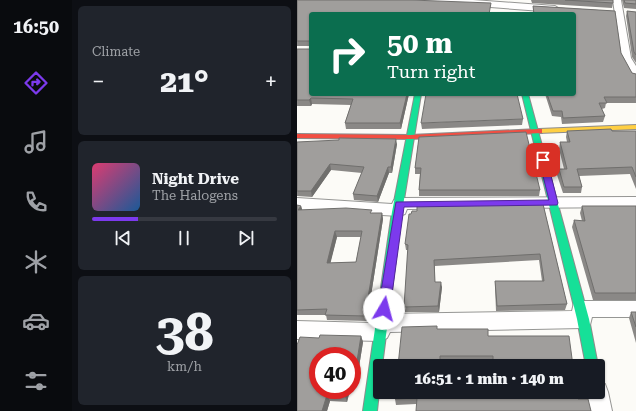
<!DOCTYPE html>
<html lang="en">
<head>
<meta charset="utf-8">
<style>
	:root { --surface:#171b24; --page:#20242c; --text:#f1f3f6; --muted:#9ea1a6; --line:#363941; --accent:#7c3aed }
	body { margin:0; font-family:"Roboto Serif",serif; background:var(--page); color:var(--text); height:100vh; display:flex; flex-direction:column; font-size:15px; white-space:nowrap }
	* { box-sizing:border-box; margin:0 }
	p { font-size:13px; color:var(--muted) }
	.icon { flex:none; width:22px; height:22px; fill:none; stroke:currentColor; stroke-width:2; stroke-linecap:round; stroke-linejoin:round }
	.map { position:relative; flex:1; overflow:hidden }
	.drawer { display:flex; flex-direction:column; gap:6px; padding:6px; background:#0d0f14; width:225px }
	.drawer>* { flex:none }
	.hud { position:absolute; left:12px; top:12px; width:267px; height:84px; border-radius:4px; box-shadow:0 1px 3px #0004; background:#0b6e4f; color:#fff; overflow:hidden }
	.speed { position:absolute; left:12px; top:347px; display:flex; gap:8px; font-size:20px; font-weight:700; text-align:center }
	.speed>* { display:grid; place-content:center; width:52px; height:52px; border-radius:50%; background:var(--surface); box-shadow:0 1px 3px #0004; line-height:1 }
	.speed .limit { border:6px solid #d22; background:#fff; color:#111 }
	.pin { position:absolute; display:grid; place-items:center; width:34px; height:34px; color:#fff; margin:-17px; border-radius:8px; box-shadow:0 2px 6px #0006 }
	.me { position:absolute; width:44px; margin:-22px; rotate:8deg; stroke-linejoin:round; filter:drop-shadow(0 0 3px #0008) }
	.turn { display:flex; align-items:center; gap:14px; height:84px; padding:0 12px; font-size:18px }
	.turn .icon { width:52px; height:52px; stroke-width:2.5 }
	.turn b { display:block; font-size:28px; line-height:34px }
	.big { font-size:30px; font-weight:800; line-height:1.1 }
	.drawer .widget { flex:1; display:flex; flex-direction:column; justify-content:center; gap:6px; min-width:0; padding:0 14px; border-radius:6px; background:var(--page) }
	.drawer .dial { align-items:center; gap:0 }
	.dial b { font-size:52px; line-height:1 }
	.song { display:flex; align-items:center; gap:12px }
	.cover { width:48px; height:48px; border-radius:6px; background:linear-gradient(135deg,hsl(340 70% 55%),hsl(210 70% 35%)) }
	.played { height:4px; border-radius:2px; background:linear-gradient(90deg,var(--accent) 25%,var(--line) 25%) }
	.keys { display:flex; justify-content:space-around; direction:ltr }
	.heat { display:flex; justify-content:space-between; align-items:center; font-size:22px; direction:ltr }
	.trip { position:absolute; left:76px; top:359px; width:232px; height:40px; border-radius:4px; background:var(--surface); box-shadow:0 1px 3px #0004; font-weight:800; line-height:40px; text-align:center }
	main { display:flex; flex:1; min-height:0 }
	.tabs { display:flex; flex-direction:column; width:72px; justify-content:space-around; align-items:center; background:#090b0e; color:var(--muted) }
	.tabs .icon { width:28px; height:28px }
	.tabs .selected { color:var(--accent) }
	.tabs b { font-size:18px; color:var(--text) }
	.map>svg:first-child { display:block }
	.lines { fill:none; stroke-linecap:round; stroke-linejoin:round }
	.street-casing { stroke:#969694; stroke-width:2 }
	.fast-casing { stroke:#8d8c8b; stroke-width:2 }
	.slow-casing { stroke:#8d8c8b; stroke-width:2 }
	.jam-casing { stroke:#8d8c8b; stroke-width:2 }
	.street { fill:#fffefe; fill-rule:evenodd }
	.fast { fill:#16e098; fill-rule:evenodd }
	.slow { fill:#ffcf43; fill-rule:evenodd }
	.jam { fill:#f24e42; fill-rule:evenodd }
	.wall { fill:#8a8886; fill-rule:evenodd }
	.shaded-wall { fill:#706f6d }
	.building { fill:#a09e9c; stroke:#706f6d; fill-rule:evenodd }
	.route { fill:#7c3aed; stroke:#51269a }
</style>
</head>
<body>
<main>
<nav class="tabs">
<b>16:50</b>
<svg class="icon selected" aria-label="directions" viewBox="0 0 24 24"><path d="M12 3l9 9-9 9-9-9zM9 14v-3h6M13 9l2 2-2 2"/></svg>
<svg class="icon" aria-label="music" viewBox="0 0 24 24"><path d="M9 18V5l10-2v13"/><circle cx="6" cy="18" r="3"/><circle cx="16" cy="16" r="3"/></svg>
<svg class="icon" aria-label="phone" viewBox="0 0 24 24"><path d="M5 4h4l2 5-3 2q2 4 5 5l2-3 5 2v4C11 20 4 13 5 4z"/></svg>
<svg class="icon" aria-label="climate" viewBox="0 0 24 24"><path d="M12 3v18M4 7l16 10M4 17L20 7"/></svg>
<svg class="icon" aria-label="car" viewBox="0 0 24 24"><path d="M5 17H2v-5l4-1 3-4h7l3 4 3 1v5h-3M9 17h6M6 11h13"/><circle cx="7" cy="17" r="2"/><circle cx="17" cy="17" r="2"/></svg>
<svg class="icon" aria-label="filters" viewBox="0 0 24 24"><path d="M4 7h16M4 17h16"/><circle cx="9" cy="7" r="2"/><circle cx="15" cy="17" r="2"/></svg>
</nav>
<section class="drawer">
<div class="widget"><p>Climate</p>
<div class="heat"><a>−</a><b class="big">21°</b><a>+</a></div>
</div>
<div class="widget">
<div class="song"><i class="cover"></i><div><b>Night Drive</b><p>The Halogens</p></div></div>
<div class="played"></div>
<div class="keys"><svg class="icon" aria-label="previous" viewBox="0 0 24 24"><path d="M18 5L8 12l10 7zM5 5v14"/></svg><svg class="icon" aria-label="pause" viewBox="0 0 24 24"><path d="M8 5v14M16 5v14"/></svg><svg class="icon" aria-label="next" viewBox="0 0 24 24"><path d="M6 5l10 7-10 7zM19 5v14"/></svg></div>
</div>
<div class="widget dial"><b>38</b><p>km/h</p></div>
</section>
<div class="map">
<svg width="339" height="411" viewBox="0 0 339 411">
	<rect width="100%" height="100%" fill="#fcfbf7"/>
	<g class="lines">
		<defs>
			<path id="street" d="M101 0H176L258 6 263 9 258 12 154 4 105 3Z
				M316 0H324L334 58 339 66V79L335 78 324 58Z
				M339 197V207L110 209 108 214 102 216 0 210V198L95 204 97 200 103 198Z
				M284 301H339V317H295L293 325 286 328 93 332 90 338 83 341 0 339V321L75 323 78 317 85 314 275 311 277 303Z
				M301 381 308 384 311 392 315 411H291L289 392H301Z"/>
			<path id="fast" d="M118 94H124L105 212 85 366H83V383L80 411H66L95 212Z
				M225 94H231L292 319 301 366H289L280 319Z"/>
			<path id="slow" d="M339 125V129L242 133 238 131 242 129Z"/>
			<path id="jam" d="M242 129H245V133L113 139 0 138V134L113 135Z"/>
		</defs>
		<use href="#street" class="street-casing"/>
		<use href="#fast" class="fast-casing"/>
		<use href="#slow" class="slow-casing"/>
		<use href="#jam" class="jam-casing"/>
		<use href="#street" class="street"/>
		<use href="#fast" class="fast"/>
		<use href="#slow" class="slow"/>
		<use href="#jam" class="jam"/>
	</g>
	<path class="wall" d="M0 0 194 8 14 14V94H112L104 129H49L48 123 54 105 15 104 14 106H0V49H14V46H0Z
		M234 0H316V3L315 8 235 3Z
		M325 0H339V9L327 8Z
		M236 6 318 11 324 53 335 73 339 74V103H309L308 108 305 109 308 116 306 122 265 124 264 117 255 116 248 94H277V14H236Z
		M330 11 339 12V63L335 57 329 16Z
		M226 119 225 125 125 129 124 123Z
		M270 131H339V189L333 174 282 176 285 187 284 193H266L260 175 262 169H267L262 149 263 142H270L269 137Z
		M122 137 243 190 242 196H122V190L123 174H118V168Z
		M0 142 100 144 95 173H92L81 202 57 200 56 194 65 173 34 170 15 197 0 196Z
		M246 204 270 304 268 310 199 311 198 287V281H245L242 260 138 266V282L145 287 142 312H108L107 307 111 250H109L108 244Z
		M0 205 4 206 5 210 75 213H85L86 219 70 321 30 320 29 315H0ZM40 237H64L59 262 33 263Z
		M285 206H339V300H296L275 227 277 220 285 221 283 213Z
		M334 312H339V343L332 318Z
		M141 329 191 336 276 366H195V362H143V366Z
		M64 336 66 342 62 367H59L55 383V356L53 390 50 402 33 401 30 411H0L22 338Z
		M195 392H280L119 404 99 405 98 399 195 393Z"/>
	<path class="shaded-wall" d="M110 94H112L104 129 103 123Z
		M14 98 15 104 14 106 12 100Z
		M99 139 100 144 95 173 94 167Z
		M33 164 34 170 15 197 14 191Z
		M91 167 92 173 81 202 80 196Z
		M4 206 6 212 1 210Z
		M85 213 86 219 70 321 68 316Z
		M38 231 40 237 32 269 30 263Z
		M144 282 145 287 142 312 141 306Z
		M64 336 66 342 62 367 60 361Z
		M57 360 59 367 55 383V369Z
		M49 390H53L50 402 48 396Z
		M30 395 33 401 30 411H25Z"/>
	<path class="building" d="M0 0H114L194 3 192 14H14V94H110L103 123H48L56 99 14 98 12 100H0V49H14V41H0Z
		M268 0H316V3Z
		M327 0H339V4L328 3Z
		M236 6 318 11 324 53 335 73 339 74V97H307L310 103H302L308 116 266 118 265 111H256L250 94H277V14H237Z
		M330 11 339 12V55L337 52Z
		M129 94H220L226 119 124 123Z
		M314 129 315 131H339V177L335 167 280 169 285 187H267L262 169H270L263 142H273L270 131Z
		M229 132 243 190H122L124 168H118L122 137Z
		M42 138 99 139 94 167H91L80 196 56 194 67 167 33 164 14 191H0V142L42 140Z
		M246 204 270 304 200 306 198 281H247L243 254 137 260 138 282H144L141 306 107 307 111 245 108 244 112 214H114L115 211H120V205Z
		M0 205 4 206 1 210 49 208 75 210 73 213H85L68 316 28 315 30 309 0 310ZM38 231H65L59 262 30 263Z
		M285 206H339V293H298L277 220 288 221Z
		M334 312H339V327Z
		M140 326V329H191V336H272L276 366H196V356H143V366H101L105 327Z
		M23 335 64 336 60 361 57 360 55 369V356H21V390H49L48 396 30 395 25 411H0V345L3 337 22 338Z
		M99 392H175L196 394V392H280L281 399H291L294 411H119L120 398 98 399Z"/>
	<path class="route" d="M246 157 250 160 261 203 260 205 107 207 93 309 91 312 87 314 83 312 81 309 99 202 252 200 242 160Z"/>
</svg>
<div class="speed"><div class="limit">40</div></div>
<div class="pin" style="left:246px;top:160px;background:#d93025"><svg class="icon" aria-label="arrive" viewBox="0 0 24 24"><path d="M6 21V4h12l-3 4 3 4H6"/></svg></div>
<svg class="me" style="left:87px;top:309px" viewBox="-20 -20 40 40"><circle r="19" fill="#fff"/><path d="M0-13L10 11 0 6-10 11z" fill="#7c3aed"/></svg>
<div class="trip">16:51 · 1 min · 140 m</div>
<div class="hud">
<div class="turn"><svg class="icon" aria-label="right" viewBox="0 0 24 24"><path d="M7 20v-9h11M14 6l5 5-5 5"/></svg><div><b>50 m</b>Turn right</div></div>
</div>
</div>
</main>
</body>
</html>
